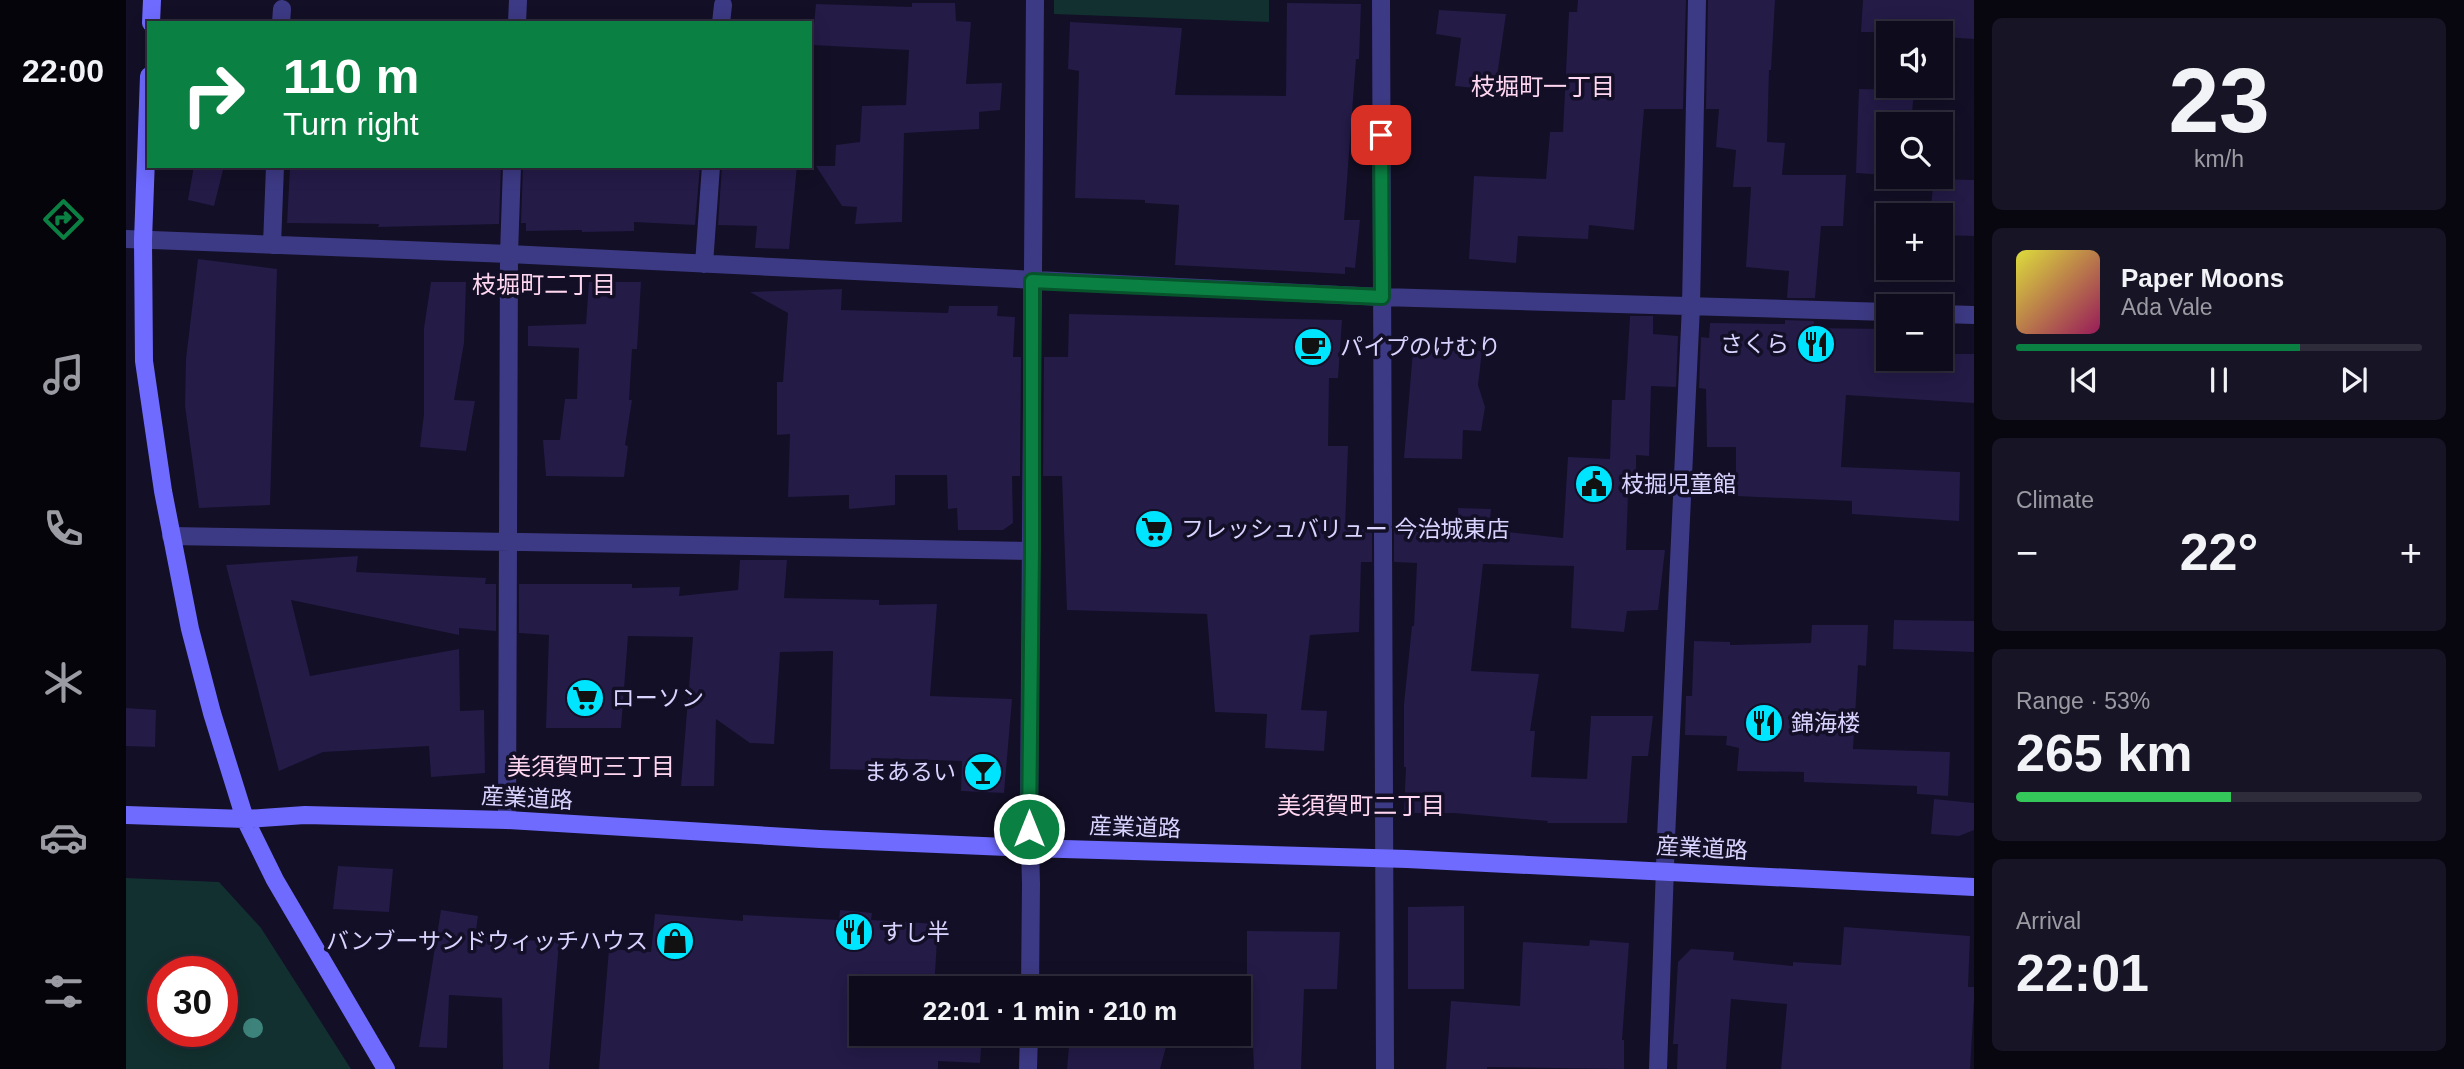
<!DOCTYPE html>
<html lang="en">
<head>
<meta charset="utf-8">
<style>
	:root { --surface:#0e0b1c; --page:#171425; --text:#f1f3f6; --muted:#9b9ba3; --line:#2e2b3b; --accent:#0b8043 }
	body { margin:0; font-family:Arial,"Noto Sans JP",sans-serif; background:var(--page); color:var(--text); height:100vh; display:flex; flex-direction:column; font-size:26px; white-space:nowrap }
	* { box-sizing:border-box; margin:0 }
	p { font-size:23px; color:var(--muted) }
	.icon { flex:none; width:38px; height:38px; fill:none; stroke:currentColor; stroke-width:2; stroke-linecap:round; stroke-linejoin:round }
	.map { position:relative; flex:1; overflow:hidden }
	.side { display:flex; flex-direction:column; gap:18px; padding:18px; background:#08060f; width:490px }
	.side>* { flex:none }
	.hud { position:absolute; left:21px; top:21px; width:665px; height:147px; border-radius:0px; box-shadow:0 4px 18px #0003,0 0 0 2px var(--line); background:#0b8043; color:#fff; overflow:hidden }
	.buttons { position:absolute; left:1750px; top:21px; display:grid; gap:14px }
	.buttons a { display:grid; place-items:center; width:77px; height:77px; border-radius:0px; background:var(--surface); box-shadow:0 4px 18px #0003,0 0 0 2px var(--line); font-size:35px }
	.speed { position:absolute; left:21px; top:956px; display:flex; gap:14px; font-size:35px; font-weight:700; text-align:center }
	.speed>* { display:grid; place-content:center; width:91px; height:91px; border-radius:50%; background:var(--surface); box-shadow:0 4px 18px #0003,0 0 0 2px var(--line); line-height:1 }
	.speed .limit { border:10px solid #d22; background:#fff; color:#111 }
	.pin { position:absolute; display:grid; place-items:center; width:60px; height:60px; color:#fff; margin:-30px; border-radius:14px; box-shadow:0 4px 10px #0006 }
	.me { position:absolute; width:77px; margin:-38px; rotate:0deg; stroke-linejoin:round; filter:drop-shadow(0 0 5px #0008) }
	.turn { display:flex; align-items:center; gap:24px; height:147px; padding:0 21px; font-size:32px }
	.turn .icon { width:91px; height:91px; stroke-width:2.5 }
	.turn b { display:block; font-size:49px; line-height:60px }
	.big { font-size:52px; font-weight:600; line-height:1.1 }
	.side .widget { flex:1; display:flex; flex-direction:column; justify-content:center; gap:10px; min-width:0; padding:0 24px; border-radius:10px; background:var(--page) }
	.side .dial { align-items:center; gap:0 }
	.dial b { font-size:91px; line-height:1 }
	.song { display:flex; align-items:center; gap:21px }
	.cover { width:84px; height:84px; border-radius:10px; background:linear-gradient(135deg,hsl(60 70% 55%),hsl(330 70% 35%)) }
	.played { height:7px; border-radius:4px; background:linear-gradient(90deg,var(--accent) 70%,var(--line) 70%) }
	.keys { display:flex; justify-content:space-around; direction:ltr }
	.heat { display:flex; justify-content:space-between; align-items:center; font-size:38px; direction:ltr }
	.charge { height:10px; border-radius:5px; background:linear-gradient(90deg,#34c759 53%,var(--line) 0) }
	.trip { position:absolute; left:723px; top:976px; width:402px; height:70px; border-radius:0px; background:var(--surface); box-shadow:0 4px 18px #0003,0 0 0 2px var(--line); font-weight:600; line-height:70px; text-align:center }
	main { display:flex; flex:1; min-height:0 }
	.dock { display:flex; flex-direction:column; width:126px; justify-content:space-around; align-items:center; background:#06040b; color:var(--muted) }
	.dock .icon { width:49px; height:49px }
	.dock .on { color:var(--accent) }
	.dock b { font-size:32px; color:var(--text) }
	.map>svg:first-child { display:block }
	.green { fill:#12302f; fill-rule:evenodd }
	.building { fill:#241b47 }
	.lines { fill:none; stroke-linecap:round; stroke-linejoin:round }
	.street { stroke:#3d3a85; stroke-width:18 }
	.secondary { stroke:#6f6bff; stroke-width:18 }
	.tree { fill:#3d827b }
	.route-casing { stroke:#07532c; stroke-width:18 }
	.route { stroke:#0b8043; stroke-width:12 }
	.labels { text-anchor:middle; stroke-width:7; stroke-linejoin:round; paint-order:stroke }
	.poi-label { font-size:23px; fill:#d9d4ff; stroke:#130f26; text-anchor:start }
	.street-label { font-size:23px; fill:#d9d4ff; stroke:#130f26 }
	.neighbourhood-label { font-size:24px; fill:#ffd6f0; stroke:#130f26 }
</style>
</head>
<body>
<main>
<nav class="dock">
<b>22:00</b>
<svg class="icon on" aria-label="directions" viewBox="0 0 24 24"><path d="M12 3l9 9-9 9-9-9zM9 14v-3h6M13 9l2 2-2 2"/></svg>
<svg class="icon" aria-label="music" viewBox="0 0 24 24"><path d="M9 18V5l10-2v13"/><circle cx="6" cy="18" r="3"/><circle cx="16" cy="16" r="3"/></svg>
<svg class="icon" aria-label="phone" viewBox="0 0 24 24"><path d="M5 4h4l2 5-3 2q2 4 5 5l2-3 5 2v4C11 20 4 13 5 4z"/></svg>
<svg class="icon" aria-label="climate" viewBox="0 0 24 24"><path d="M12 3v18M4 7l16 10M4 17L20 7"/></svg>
<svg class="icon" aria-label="car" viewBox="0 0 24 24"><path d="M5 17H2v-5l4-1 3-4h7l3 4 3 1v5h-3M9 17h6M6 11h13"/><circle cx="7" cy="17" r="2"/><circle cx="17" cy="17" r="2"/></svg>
<svg class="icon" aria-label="filters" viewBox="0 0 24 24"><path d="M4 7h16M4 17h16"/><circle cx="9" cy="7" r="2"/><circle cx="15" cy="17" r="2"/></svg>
</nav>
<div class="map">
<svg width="1848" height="1069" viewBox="0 0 1848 1069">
	<rect width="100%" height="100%" fill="#130f26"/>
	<path class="green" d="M928 0H1143V22L928 14Z
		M0 878 93 882 135 928 225 1069H0ZM37 971H96V1031H37Z"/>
	<path class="building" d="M1452 0H1560L1557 109H1518L1508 230 1463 225 1462 239 1392 236 1390 263 1343 259 1348 176 1420 179 1424 132H1437L1443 12H1451Z
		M1582 0H1649L1645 70H1643L1641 142 1659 143 1656 175H1720L1717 226H1695L1689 298H1661L1663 271 1620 267 1625 187H1607L1610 150 1590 147 1593 109H1580Z
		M1737 0H1848V39L1817 37 1818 33 1735 32Z
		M786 3H829L830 21 845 22 840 84 876 83 874 110 853 112V129L778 133 776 222 729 224 731 207 716 206 690 166H709L710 145 734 142 736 106 780 105 783 50 686 45 690 4 786 7Z
		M1161 3 1235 4 1233 59H1230L1218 220H1234L1229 268 1219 267V274L1049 265 1053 205 1019 203V200L949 198 953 71 942 69 944 22 1056 28 1049 95 1160 96Z
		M1313 10 1380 14 1369 90 1329 86 1335 38 1310 34Z
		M1733 89 1788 90 1785 124H1762V175L1730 173Z
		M68 166H98L88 206 62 200Z
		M227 166H375L373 224 252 227 253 224 161 223 164 169Z
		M397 166H574L569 225 508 222V231L456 232V230L400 231V223H395Z
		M596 166H671L663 249 629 248 631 226 592 225Z
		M1808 179 1848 180V236L1815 235V215H1804Z
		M72 259 151 269 144 505 73 508 59 406 60 359Z
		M305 282H340L338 343 328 400 349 401 340 451 294 447 298 414V328Z
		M463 282H515L511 349H506L503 400H506L499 445 502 446 498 477 420 476 417 440H434L439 399H451L453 348 402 346V326L460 324Z
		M716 289 715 310 822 313 823 306H872L871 316 889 317 887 357H895L894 476H886L887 523 877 530H832L831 508 822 509 821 475H769V505L723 509V495L662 497 664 434 651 435V382H657L662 313 624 292Z
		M943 314 1216 320 1212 378H1203L1202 446H1222L1219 528 1246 530V562H1235L1233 632 1184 635 1175 710 1201 711 1198 751 1139 748 1141 714 1089 712 1081 614 941 610 936 476H917L918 357H942Z
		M1504 316H1527V334L1552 336 1550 387 1525 386 1523 456 1510 455V483L1502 494 1500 550H1539L1532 610 1501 611 1498 632 1445 628 1448 566 1357 564 1345 671 1413 674 1404 731H1409L1405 777 1461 779 1465 716H1527L1522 756H1506L1501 823H1421L1422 821 1328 813H1278L1280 767H1278V704L1286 626H1288L1291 563 1268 562V531L1333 534 1332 508 1365 509 1363 530 1437 538 1442 457 1484 459 1486 400H1499Z
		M1659 320 1688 321 1687 328 1762 329V359H1815V354H1848V403L1720 395 1715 467 1834 472 1833 521 1726 514V501L1610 496V447H1581L1580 389 1573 388 1575 337 1583 338 1584 323 1659 324Z
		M1287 351H1356L1352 385 1359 407 1355 431 1337 430 1336 459 1278 458Z
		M232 556 230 572 360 578 359 584H370V631L333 628V635L165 600 184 676 333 649 334 711 358 710 359 773 305 777 303 746 197 752 153 771 100 565Z
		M614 560H661L658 598 753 600V605L811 604 804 696 886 699 878 793 835 791 836 761 745 758V770L704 769 707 651 654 652 648 744 624 743 590 719 588 786H555L567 637 502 636 495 728H420L423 635 393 633V584H506V588L554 587 553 596 612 590Z
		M1768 620 1848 621V652L1767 649Z
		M1686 625H1742L1740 666 1732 665 1727 749 1824 752 1822 796 1791 794V786L1678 782V772L1611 771 1613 748 1600 745 1601 736 1559 735 1560 696H1566L1568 641 1604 642V645L1685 643Z
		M0 708 30 710 29 747 0 746Z
		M1808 799 1848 803V830L1833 836 1805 834Z
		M212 866 267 869 263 912 207 909Z
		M1338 906V989H1282V907Z
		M315 910 352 916 349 937 433 942 423 1069H377L376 998 323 995 321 1048 293 1047Z
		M714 910 746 913 745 920 812 924 808 989H735V1034H856L854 1063 812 1061V1069H473L483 949 525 952 529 914 617 921V915L713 920Z
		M1718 927 1844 936 1842 987H1848V1000L1844 1069H1655L1661 1004 1605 999 1600 1069H1551L1552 1044H1547L1552 962 1565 949 1608 952 1607 960 1667 966V962L1715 965Z
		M1121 931 1214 932 1211 989H1178L1175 1069H1128L1127 1046H1106V1034H1113V989H1107V979L1121 980Z
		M1464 940 1503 943 1496 1040H1498V1069L1361 1067V1069H1320L1325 1001 1394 1006 1397 942 1463 946Z
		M973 974 1035 976 1036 989H972Z
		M944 1034H1040L1041 1043 1034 1069H941Z"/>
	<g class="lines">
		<path class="street" d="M1255 0 1259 1069
			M155 23 156 9
			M391 23 392 0
			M595 23 597 5
			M0 239 383 254 1256 297 1762 312
			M146 245 149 166
			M578 264 585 166
			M1815 314 1848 315
			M45 536 906 551
			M381 820 383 254 386 166
			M904 989 905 884 903 810 909 0
			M902 1069 903 1034
			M1532 1069 1540 838 1565 306 1571 0"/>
		<path class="secondary" d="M25 23 26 0
			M23 76 17 240 18 361 37 491 64 629 86 713 119 819 149 880 260 1069
			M0 815 119 819 179 815 381 820 694 839 903 848 1281 859 1848 887"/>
	</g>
	<circle class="tree" cx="127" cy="1028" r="10"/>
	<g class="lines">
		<defs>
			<path id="route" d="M903 829 906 551V281L1256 297 1255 135"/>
		</defs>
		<use href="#route" class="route-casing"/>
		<use href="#route" class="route"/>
	</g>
	<defs>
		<symbol id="restaurant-disc" viewBox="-11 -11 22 22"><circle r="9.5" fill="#00e5ff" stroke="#130f26"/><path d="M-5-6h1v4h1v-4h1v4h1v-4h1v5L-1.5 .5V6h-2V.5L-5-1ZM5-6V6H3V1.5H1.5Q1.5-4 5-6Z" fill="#111"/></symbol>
		<symbol id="cafe-disc" viewBox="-11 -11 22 22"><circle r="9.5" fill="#00e5ff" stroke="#130f26"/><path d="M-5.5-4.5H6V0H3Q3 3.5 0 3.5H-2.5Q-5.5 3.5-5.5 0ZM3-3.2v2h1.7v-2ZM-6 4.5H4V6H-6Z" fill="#111"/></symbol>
		<symbol id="civic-disc" viewBox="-11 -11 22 22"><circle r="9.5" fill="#00e5ff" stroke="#130f26"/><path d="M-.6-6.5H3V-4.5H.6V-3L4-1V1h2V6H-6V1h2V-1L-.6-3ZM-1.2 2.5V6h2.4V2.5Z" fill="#111"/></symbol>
		<symbol id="supermarket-disc" viewBox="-11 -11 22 22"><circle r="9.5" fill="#00e5ff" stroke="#130f26"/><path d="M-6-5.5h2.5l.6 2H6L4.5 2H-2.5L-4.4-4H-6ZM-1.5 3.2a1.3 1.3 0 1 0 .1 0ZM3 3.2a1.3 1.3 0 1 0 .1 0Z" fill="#111"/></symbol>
		<symbol id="bar-disc" viewBox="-11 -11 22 22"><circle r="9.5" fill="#00e5ff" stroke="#130f26"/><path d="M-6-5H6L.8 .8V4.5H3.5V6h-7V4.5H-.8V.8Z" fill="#111"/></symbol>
		<symbol id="shop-disc" viewBox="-11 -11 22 22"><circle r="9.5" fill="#00e5ff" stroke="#130f26"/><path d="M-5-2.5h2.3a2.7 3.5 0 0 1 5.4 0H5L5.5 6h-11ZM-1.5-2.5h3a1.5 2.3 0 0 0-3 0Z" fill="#111"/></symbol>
	</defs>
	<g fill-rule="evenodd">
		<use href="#restaurant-disc" x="1668" y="322" width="44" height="44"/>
		<use href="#cafe-disc" x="1165" y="325" width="44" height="44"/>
		<use href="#civic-disc" x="1446" y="462" width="44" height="44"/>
		<use href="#supermarket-disc" x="1006" y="507" width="44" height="44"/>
		<use href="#supermarket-disc" x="437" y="676" width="44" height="44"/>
		<use href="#restaurant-disc" x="1616" y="701" width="44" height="44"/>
		<use href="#bar-disc" x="835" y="750" width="44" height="44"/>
		<use href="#restaurant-disc" x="706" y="910" width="44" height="44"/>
		<use href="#shop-disc" x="527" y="919" width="44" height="44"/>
	</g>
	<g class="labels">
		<g class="poi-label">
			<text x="1663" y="352" text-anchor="end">さくら</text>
			<text x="1214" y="355">パイプのけむり</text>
			<text x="1495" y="492">枝掘児童館</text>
			<text x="1055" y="537">フレッシュバリュー 今治城東店</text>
			<text x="486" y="706">ローソン</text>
			<text x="1665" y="731">錦海楼</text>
			<text x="830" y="780" text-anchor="end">まあるい</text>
			<text x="755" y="940">すし半</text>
			<text x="522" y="949" text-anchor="end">バンブーサンドウィッチハウス</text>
		</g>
		<g class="street-label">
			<text transform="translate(401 798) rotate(3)" y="8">産業道路</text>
			<text transform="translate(1009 827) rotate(2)" y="8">産業道路</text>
			<text transform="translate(1576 848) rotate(3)" y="8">産業道路</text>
		</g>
		<g class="neighbourhood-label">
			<text x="1417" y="95">枝堀町一丁目</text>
			<text x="418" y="293">枝堀町二丁目</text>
			<text x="465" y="775">美須賀町三丁目</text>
			<text x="1235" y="814">美須賀町二丁目</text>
		</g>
	</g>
</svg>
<div class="buttons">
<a><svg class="icon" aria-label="sound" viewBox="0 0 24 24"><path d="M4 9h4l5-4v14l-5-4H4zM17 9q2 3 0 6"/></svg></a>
<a><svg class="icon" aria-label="search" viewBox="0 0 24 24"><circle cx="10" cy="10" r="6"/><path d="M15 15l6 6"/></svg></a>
<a>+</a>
<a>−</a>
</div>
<div class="speed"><div class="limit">30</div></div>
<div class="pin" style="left:1255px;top:135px;background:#d93025"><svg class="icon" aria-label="arrive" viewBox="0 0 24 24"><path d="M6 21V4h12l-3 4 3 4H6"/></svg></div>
<svg class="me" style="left:903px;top:829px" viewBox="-20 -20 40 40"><circle r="17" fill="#0b8043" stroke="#fff" stroke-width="3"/><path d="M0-11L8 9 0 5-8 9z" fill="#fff"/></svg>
<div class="trip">22:01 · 1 min · 210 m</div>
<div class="hud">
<div class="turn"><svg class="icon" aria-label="right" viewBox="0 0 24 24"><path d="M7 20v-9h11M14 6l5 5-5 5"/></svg><div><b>110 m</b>Turn right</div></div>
</div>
</div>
<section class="side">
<div class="widget dial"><b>23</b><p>km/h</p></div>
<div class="widget">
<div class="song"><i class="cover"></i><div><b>Paper Moons</b><p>Ada Vale</p></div></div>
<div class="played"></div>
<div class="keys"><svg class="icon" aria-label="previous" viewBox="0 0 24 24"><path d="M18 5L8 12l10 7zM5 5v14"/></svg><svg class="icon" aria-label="pause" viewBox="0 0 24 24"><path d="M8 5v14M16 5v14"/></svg><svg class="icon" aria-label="next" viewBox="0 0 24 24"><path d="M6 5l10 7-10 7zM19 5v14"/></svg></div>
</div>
<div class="widget"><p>Climate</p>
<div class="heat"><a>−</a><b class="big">22°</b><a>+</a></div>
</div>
<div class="widget"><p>Range · 53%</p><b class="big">265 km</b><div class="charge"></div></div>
<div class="widget"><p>Arrival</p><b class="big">22:01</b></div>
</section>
</main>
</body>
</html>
